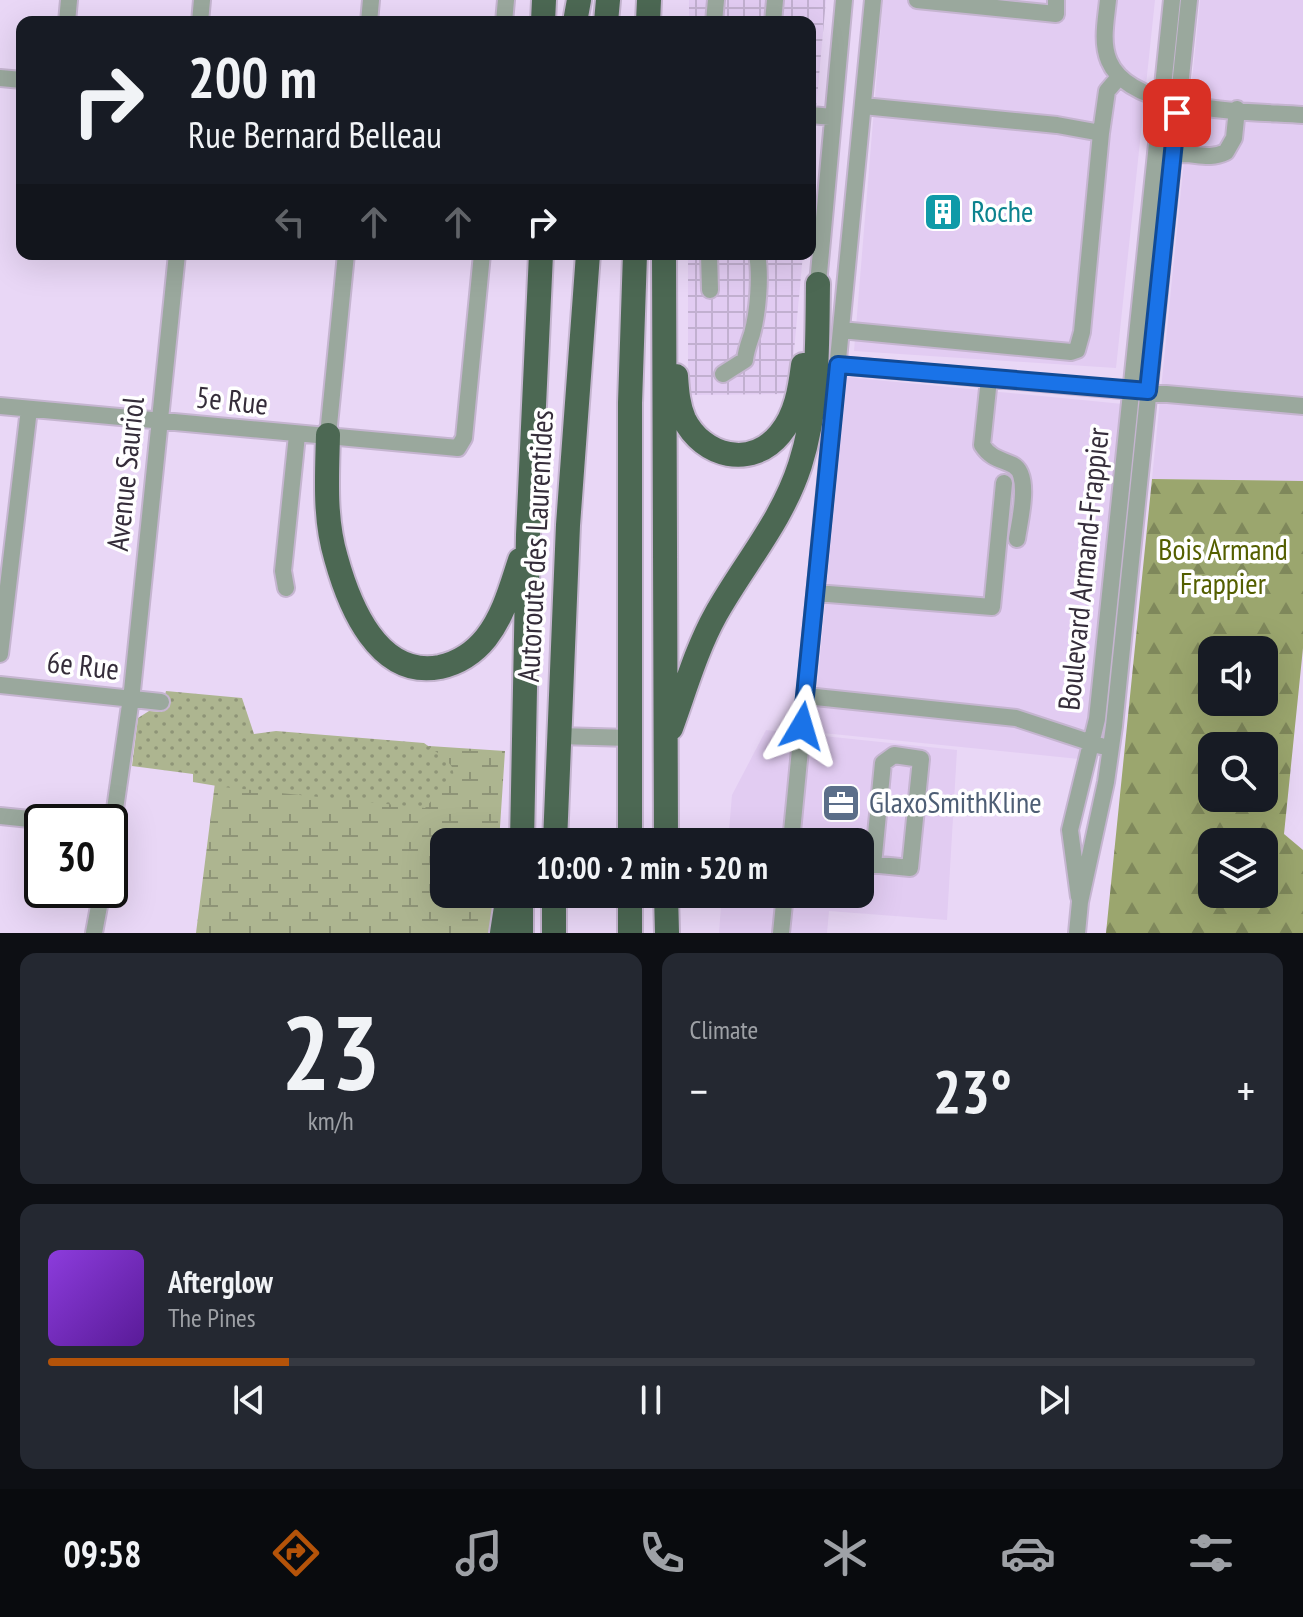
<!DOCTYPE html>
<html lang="en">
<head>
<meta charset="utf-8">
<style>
	:root { --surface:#171b24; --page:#242831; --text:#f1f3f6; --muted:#9ea1a6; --line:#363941; --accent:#b45309 }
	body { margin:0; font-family:"PT Sans Narrow",sans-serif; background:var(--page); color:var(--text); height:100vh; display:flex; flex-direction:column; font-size:30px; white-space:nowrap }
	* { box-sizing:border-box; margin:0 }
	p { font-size:26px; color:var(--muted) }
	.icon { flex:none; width:44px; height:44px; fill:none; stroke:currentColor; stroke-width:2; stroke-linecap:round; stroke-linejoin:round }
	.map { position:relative; height:933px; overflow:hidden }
	.details { display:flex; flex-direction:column; gap:20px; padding:20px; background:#0d0f14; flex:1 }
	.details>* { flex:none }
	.top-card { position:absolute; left:16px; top:16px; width:800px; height:244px; border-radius:16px; box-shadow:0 8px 32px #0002; background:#171b24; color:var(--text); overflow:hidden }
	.fabs { position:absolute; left:1198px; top:636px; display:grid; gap:16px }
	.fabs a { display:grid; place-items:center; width:80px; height:80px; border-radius:16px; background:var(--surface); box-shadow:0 8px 32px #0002; font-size:40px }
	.speed { position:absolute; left:24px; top:804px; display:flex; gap:16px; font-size:40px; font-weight:700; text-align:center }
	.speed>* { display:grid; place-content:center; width:104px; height:104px; border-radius:50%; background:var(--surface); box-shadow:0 8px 32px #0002; line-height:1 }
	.speed .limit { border:4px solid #111; border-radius:12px; background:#fff; color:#111 }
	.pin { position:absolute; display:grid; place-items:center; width:68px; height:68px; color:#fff; margin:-34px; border-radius:16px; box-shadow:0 4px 12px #0006 }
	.me { position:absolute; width:88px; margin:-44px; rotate:7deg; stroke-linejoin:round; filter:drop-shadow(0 0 6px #0008) }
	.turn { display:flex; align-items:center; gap:28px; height:168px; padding:0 40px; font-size:36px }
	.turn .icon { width:104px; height:104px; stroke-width:2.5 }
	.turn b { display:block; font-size:56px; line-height:68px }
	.lanes { display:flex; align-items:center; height:76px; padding:0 40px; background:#0003; justify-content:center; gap:40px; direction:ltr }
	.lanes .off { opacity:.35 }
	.big { font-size:60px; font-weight:700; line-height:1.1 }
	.details .tile { flex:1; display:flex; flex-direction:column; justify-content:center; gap:12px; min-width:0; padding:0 28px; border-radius:16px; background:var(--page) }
	.details .dial { align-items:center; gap:0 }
	.dial b { font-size:104px; line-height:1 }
	.song { display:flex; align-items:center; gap:24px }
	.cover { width:96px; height:96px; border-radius:12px; background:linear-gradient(135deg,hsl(270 70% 55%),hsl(270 70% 35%)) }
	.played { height:8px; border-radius:4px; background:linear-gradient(90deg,var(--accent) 20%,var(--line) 20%) }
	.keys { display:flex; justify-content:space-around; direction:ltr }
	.heat { display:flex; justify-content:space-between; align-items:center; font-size:44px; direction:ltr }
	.details .tiles { flex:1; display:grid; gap:20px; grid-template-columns:1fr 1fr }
	.tile:last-child { grid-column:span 2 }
	.trip { position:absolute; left:430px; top:828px; width:444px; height:80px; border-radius:16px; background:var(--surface); box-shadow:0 8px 32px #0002; font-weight:700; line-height:80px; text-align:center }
	.tab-bar { display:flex; height:128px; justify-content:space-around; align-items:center; background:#090b0e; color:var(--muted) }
	.tab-bar .icon { width:56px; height:56px }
	.tab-bar .current { color:var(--accent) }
	.tab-bar b { font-size:36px; color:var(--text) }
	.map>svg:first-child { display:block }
	.built { fill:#e2ccf2 }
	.industrial { fill:url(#industrial-grid) }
	.forest { fill:url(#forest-firs); fill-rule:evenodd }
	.wetland { fill:url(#wetland-marsh) }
	.park { fill:url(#park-dots) }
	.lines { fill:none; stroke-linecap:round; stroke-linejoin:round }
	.minor-casing { stroke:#c5b5d0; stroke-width:20 }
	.highway-casing { stroke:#c5b5d0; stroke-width:28 }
	.minor { stroke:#9aa89d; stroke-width:16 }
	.highway { stroke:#4c6853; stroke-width:24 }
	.route-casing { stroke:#114b97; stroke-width:20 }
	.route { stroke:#1a73e8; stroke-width:14 }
	.labels { text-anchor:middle; stroke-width:7; stroke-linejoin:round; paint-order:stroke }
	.culture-label { font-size:30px; fill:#0d838f; stroke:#fff; text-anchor:start }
	.street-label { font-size:30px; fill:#352d3a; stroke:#fff }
	.park-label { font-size:30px; fill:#545f00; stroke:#fff }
	.service-label { font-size:30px; fill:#4e5e75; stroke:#fff; text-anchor:start }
</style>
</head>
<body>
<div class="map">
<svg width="1303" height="933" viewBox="0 0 1303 933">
	<defs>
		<pattern id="industrial-grid" width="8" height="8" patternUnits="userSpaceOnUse" patternTransform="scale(2)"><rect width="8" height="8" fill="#e2ccf2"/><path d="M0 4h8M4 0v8" fill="none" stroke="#c2b0d0"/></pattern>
		<pattern id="forest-firs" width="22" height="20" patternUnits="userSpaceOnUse" patternTransform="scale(2)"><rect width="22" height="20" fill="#9ba66e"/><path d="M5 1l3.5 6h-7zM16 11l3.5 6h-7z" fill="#7f885b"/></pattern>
		<pattern id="wetland-marsh" width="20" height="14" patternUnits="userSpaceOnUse" patternTransform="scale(2)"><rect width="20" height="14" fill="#adb590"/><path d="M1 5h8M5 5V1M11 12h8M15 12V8" fill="none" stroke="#8e9477"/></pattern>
		<pattern id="park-dots" width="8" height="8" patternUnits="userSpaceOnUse" patternTransform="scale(2)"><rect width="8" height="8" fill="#adb590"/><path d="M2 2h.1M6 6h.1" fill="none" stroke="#8e9477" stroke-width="1.8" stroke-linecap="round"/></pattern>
	</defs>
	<rect width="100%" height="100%" fill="#e9d7f6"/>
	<path class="built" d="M883 0H1155L1116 368 854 351Z
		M1200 0H1303V481L1152 479Z
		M846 377 1123 404 1091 717 1079 759 813 732Z
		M766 730 957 750 947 920 829 911 827 933H719L722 894H860V842H728L732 795Z"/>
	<path class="industrial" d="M689 0H826L810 174V22H689Z
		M688 254H803L790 394 688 395Z"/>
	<path class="forest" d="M1152 479 1303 481V648L1284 834 1303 850V933H1106ZM1212 650H1264V702H1212ZM1212 746H1264V798H1212ZM1212 842H1264V894H1212Z"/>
	<path class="wetland" d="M218 732 505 751 499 842H444V894H495L491 933H196L217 767Z"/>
	<path class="park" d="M166 691 242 698 254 734 276 731 424 743 446 759 452 767 454 776 425 808 223 787 193 782V774L132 766 138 718 149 711 162 712Z"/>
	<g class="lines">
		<defs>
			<path id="minor" d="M917 0 1056 14V0
				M1108 0C1106 20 1101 42 1109 61 1131 114 1253 111 1303 115
				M67 22 69 0
				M200 22 202 0
				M369 22 371 0
				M504 22 506 0
				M714 22 716 0
				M773 22 775 0
				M0 78 22 80
				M863 106 1057 125 1101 133 1107 91 1119 77
				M810 115 833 117
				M1165 157C1173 158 1177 154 1185 154 1201 155 1211 159 1226 152L1234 138 1237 109
				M709 254 710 290
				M818 284 844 0
				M841 330 1071 352 1077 350 1082 332 1101 133
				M838 365 1303 406
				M723 374 745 360C746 350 749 343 752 334 758 312 761 276 757 254
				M989 379 982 445C991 459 1001 459 1013 465 1032 475 1019 523 1017 539
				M0 406 458 448 464 438 482 254
				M328 435 346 254
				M286 588 283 571 297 435
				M816 593 992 607 1004 483
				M0 654 29 409
				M0 685 161 702
				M806 696 1016 718 1101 746
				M558 736 630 738
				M0 816 59 822
				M791 842 873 0
				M110 844 132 691 177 254
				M860 863 910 868 921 759 894 755 883 763 873 865
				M1079 897 1070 830 1097 719 1172 0
				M94 933 102 890
				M781 933 785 894
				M1077 933 1080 902 1106 782 1114 726 1189 0"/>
			<path id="highway" d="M543 22 544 0
				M575 22 579 0
				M606 22 608 0
				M648 22 649 0
				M664 254 666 842
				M676 376C677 391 678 405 684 419 703 457 751 469 780 434 796 415 800 389 803 365
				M328 435C327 476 324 518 336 558 349 605 378 679 440 667 458 663 474 653 486 638 504 615 511 587 520 560
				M671 728C685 690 696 650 716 614 744 564 782 521 800 465 819 406 817 345 818 284
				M522 842 528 535 541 254
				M555 842 568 525 588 254
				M630 842V403L635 254
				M666 894 667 933
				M502 933 508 894
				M521 933V894
				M554 933V894
				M630 933V894"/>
		</defs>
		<use href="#minor" class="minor-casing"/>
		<use href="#highway" class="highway-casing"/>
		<use href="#minor" class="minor"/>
		<use href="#highway" class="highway"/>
	</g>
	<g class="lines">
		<defs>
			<path id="route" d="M802 726 838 365 1148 391 1177 113"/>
		</defs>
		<use href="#route" class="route-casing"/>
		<use href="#route" class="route"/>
	</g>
	<defs>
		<symbol id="building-square" viewBox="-11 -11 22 22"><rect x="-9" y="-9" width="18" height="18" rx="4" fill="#0f9aa8" stroke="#fff"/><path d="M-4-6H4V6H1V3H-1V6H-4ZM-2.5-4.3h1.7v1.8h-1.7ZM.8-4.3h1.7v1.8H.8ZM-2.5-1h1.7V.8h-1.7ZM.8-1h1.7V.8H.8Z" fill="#fff"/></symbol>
		<symbol id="office-square" viewBox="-11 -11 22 22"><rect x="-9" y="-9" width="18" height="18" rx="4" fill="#5c6f8a" stroke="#fff"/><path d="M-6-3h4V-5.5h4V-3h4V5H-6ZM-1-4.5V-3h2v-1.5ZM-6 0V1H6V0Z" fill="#fff"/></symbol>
	</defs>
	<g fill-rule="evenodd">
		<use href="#building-square" x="921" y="190" width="44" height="44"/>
		<use href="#office-square" x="819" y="781" width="44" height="44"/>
	</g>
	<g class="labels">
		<g class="culture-label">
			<text x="971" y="222">Roche</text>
		</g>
		<g class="street-label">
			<text transform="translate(232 401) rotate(6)" y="10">5e Rue</text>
			<text transform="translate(126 474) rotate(-84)" y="10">Avenue Sauriol</text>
			<text transform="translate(536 546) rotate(-87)" y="10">Autoroute des Laurentides</text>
			<text transform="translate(1084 569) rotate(-84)" y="10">Boulevard Armand-Frappier</text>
			<text transform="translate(83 666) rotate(6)" y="10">6e Rue</text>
		</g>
		<g class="park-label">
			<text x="1223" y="560">Bois Armand<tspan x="1223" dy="34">Frappier</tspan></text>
		</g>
		<g class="service-label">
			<text x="869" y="813">GlaxoSmithKline</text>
		</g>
	</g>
</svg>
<div class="fabs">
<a><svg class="icon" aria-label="sound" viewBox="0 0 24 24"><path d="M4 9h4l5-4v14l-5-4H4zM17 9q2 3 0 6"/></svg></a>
<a><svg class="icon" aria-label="search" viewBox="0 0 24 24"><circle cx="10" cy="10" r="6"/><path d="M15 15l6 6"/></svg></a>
<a><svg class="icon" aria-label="layers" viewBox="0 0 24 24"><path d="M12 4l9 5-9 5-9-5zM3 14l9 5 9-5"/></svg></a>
</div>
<div class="speed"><div class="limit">30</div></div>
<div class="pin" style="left:1177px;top:113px;background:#d93025"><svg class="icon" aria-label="arrive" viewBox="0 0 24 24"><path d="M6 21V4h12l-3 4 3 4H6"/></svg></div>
<svg class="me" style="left:802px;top:726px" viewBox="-20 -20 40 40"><path d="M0-17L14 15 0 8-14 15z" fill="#1a73e8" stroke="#fff" stroke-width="4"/></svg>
<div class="trip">10:00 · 2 min · 520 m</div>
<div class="top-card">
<div class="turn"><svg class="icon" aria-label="right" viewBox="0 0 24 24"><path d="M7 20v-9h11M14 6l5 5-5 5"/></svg><div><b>200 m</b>Rue Bernard Belleau</div></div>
<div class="lanes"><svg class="icon off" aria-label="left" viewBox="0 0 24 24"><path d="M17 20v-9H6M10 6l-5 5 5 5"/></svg><svg class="icon off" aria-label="ahead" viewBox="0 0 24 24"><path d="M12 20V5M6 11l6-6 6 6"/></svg><svg class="icon off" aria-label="ahead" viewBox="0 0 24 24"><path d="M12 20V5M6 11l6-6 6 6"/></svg><svg class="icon" aria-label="right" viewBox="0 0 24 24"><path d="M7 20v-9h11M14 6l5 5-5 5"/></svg></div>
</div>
</div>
<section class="details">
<div class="tiles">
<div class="tile dial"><b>23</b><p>km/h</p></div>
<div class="tile"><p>Climate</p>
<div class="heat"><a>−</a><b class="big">23°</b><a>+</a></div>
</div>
<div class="tile">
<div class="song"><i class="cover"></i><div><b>Afterglow</b><p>The Pines</p></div></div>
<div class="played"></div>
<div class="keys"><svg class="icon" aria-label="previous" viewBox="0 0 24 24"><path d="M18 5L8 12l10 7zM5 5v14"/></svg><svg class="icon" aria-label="pause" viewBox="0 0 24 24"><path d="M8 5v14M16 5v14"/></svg><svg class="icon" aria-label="next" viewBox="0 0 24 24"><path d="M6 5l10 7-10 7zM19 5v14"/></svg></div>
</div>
</div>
</section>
<nav class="tab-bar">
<b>09:58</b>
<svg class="icon current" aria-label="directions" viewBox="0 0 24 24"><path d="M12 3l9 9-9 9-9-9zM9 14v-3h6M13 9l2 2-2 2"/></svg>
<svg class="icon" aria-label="music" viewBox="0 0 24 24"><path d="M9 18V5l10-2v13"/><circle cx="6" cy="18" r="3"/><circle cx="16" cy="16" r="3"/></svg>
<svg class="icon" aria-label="phone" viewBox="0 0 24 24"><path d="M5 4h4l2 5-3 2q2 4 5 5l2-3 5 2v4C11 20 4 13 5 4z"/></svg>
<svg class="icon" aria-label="climate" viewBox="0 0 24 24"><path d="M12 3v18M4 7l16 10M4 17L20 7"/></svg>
<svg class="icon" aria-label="car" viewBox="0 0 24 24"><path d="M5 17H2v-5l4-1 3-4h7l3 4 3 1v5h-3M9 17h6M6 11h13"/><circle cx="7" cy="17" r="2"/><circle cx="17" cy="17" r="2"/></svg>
<svg class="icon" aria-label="filters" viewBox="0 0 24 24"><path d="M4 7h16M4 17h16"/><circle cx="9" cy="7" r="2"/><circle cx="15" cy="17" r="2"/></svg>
</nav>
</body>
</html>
